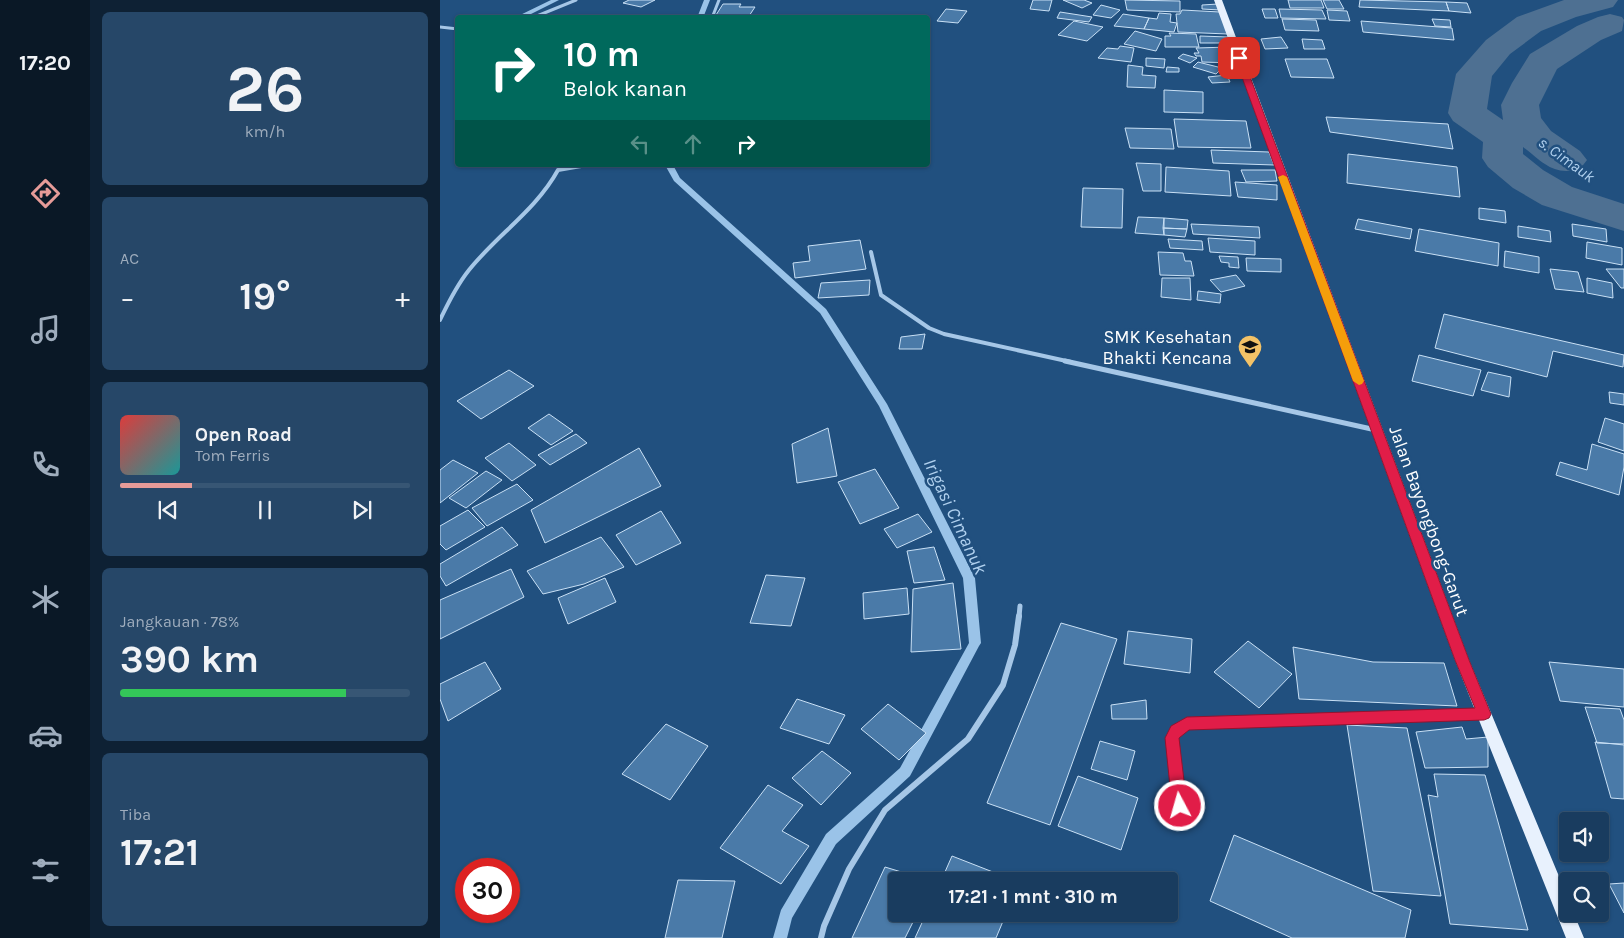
<!DOCTYPE html>
<html lang="id">
<head>
<meta charset="utf-8">
<style>
	:root { --surface:#193c5f; --page:#264768; --text:#f1f3f6; --muted:#9fadbd; --line:#375674; --accent:#e69b98 }
	body { margin:0; font-family:Karla,sans-serif; background:var(--page); color:var(--text); height:100vh; display:flex; flex-direction:column; font-size:19px; white-space:nowrap }
	* { box-sizing:border-box; margin:0 }
	p { font-size:16px; color:var(--muted) }
	.icon { flex:none; width:28px; height:28px; fill:none; stroke:currentColor; stroke-width:2; stroke-linecap:round; stroke-linejoin:round }
	.map { position:relative; flex:1; overflow:hidden }
	.sheet { display:flex; flex-direction:column; gap:12px; padding:12px; background:#0e2134; width:350px }
	.sheet>* { flex:none }
	.hud { position:absolute; left:15px; top:15px; width:475px; height:152px; border-radius:5px; box-shadow:0 1px 4px #0004,0 0 0 1px var(--line); background:#00695c; color:#fff; overflow:hidden }
	.controls { position:absolute; left:1119px; top:812px; display:grid; gap:10px }
	.controls a { display:grid; place-items:center; width:50px; height:50px; border-radius:5px; background:var(--surface); box-shadow:0 1px 4px #0004,0 0 0 1px var(--line); font-size:25px }
	.speed { position:absolute; left:15px; top:858px; display:flex; gap:10px; font-size:25px; font-weight:700; text-align:center }
	.speed>* { display:grid; place-content:center; width:65px; height:65px; border-radius:50%; background:var(--surface); box-shadow:0 1px 4px #0004,0 0 0 1px var(--line); line-height:1 }
	.speed .limit { border:8px solid #d22; background:#fff; color:#111 }
	.pin { position:absolute; display:grid; place-items:center; width:42px; height:42px; color:#fff; margin:-21px; border-radius:10px; box-shadow:0 2px 8px #0006 }
	.me { position:absolute; width:55px; margin:-28px; rotate:354deg; stroke-linejoin:round; filter:drop-shadow(0 0 4px #0008) }
	.turn { display:flex; align-items:center; gap:18px; height:105px; padding:0 25px; font-size:22px }
	.turn .icon { width:65px; height:65px; stroke-width:2.5 }
	.turn b { display:block; font-size:35px; line-height:42px }
	.lanes { display:flex; align-items:center; height:48px; padding:0 25px; background:#0003; justify-content:center; gap:25px; direction:ltr }
	.lanes .off { opacity:.35 }
	.big { font-size:38px; font-weight:700; line-height:1.1 }
	.sheet .tile { flex:1; display:flex; flex-direction:column; justify-content:center; gap:8px; min-width:0; padding:0 18px; border-radius:8px; background:var(--page) }
	.sheet .dial { align-items:center; gap:0 }
	.dial b { font-size:65px; line-height:1 }
	.song { display:flex; align-items:center; gap:15px }
	.cover { width:60px; height:60px; border-radius:8px; background:linear-gradient(135deg,hsl(0 70% 55%),hsl(180 70% 35%)) }
	.played { height:5px; border-radius:2px; background:linear-gradient(90deg,var(--accent) 25%,var(--line) 25%) }
	.keys { display:flex; justify-content:space-around; direction:ltr }
	.heat { display:flex; justify-content:space-between; align-items:center; font-size:28px; direction:ltr }
	.charge { height:8px; border-radius:4px; background:linear-gradient(90deg,#34c759 78%,var(--line) 0) }
	.trip { position:absolute; left:448px; top:872px; width:290px; height:50px; border-radius:5px; background:var(--surface); box-shadow:0 1px 4px #0004,0 0 0 1px var(--line); font-weight:700; line-height:50px; text-align:center }
	main { display:flex; flex:1; min-height:0 }
	.menu { display:flex; flex-direction:column; width:90px; justify-content:space-around; align-items:center; background:#0a1826; color:var(--muted) }
	.menu .icon { width:35px; height:35px }
	.menu .on { color:var(--accent) }
	.menu b { font-size:22px; color:var(--text) }
	.map>svg:first-child { display:block }
	.lines { fill:none; stroke-linecap:round; stroke-linejoin:round }
	.stream { fill:#9ac3e8; fill-rule:evenodd }
	.river { fill:#4e7092; fill-rule:evenodd }
	.building { fill:#4a7aa8; stroke:#c9e0f5 }
	.street-far3 { stroke:#a6c7e7; stroke-width:3 }
	.street-far2 { stroke:#a6c7e7; stroke-width:4 }
	.street-far1 { stroke:#a6c7e7; stroke-width:5 }
	.street { stroke:#a6c7e7; stroke-width:6 }
	.primary { fill:#e8f1fd; fill-rule:evenodd }
	.route { fill:#e11d48; stroke:#92132f }
	.slow { fill:#f59e0b }
	.labels { text-anchor:middle; stroke-width:5; stroke-linejoin:round; paint-order:stroke }
	.far-water-label { font-size:16px; font-style:italic; fill:#b1d1ef; stroke:#21507f }
	.poi-label { font-size:18px; fill:#fff; stroke:#21507f; text-anchor:end }
	.street-label { font-size:18px; fill:#fff; stroke:#21507f }
	.water-label { font-size:19px; font-style:italic; fill:#b1d1ef; stroke:#21507f }
</style>
</head>
<body>
<main>
<nav class="menu">
<b>17:20</b>
<svg class="icon on" aria-label="directions" viewBox="0 0 24 24"><path d="M12 3l9 9-9 9-9-9zM9 14v-3h6M13 9l2 2-2 2"/></svg>
<svg class="icon" aria-label="music" viewBox="0 0 24 24"><path d="M9 18V5l10-2v13"/><circle cx="6" cy="18" r="3"/><circle cx="16" cy="16" r="3"/></svg>
<svg class="icon" aria-label="phone" viewBox="0 0 24 24"><path d="M5 4h4l2 5-3 2q2 4 5 5l2-3 5 2v4C11 20 4 13 5 4z"/></svg>
<svg class="icon" aria-label="climate" viewBox="0 0 24 24"><path d="M12 3v18M4 7l16 10M4 17L20 7"/></svg>
<svg class="icon" aria-label="car" viewBox="0 0 24 24"><path d="M5 17H2v-5l4-1 3-4h7l3 4 3 1v5h-3M9 17h6M6 11h13"/><circle cx="7" cy="17" r="2"/><circle cx="17" cy="17" r="2"/></svg>
<svg class="icon" aria-label="filters" viewBox="0 0 24 24"><path d="M4 7h16M4 17h16"/><circle cx="9" cy="7" r="2"/><circle cx="15" cy="17" r="2"/></svg>
</nav>
<section class="sheet">
<div class="tile dial"><b>26</b><p>km/h</p></div>
<div class="tile"><p>AC</p>
<div class="heat"><a>−</a><b class="big">19°</b><a>+</a></div>
</div>
<div class="tile">
<div class="song"><i class="cover"></i><div><b>Open Road</b><p>Tom Ferris</p></div></div>
<div class="played"></div>
<div class="keys"><svg class="icon" aria-label="previous" viewBox="0 0 24 24"><path d="M18 5L8 12l10 7zM5 5v14"/></svg><svg class="icon" aria-label="pause" viewBox="0 0 24 24"><path d="M8 5v14M16 5v14"/></svg><svg class="icon" aria-label="next" viewBox="0 0 24 24"><path d="M6 5l10 7-10 7zM19 5v14"/></svg></div>
</div>
<div class="tile"><p>Jangkauan · 78%</p><b class="big">390 km</b><div class="charge"></div></div>
<div class="tile"><p>Tiba</p><b class="big">17:21</b></div>
</section>
<div class="map">
<svg width="1184" height="938" viewBox="0 0 1184 938">
	<rect width="100%" height="100%" fill="#21507f"/>
	<g class="lines">
		<path class="stream" d="M111 0H119L83 18H74Z
			M264 0H270L263 18H257Z
			M225 165H233L240 178 386 309 447 404 535 578 541 643 539 646 470 776 396 844 352 918 347 938H333L341 910 386 834 460 768 529 643 523 578 439 406 380 313 234 181Z"/>
		<path class="river" d="M1124 0H1178L1173 7 1136 17 1101 31 1070 54 1052 76 1047 109 1063 120 1061 105 1072 83 1090 54 1137 26 1158 17 1170 14 1182 17 1184 20 1182 31 1161 40 1117 69 1099 105 1101 118 1111 131 1140 151 1147 160 1140 169C1113 176 1104 163 1083 147V154L1103 170 1132 187 1184 204V231L1102 205 1073 188 1048 167 1042 158 1043 142 1013 121 1008 113 1016 74 1046 40 1077 17Z"/>
	</g>
	<path class="building" d="M189 0H215L201 7 183 3Z
		M593 0H612L609 11 590 9Z
		M623 0H644L652 3 642 8Z
		M685 0 740 1V12L687 10Z
		M848 0H881L884 8H850Z
		M883 0H899L904 9H887Z
		M920 0 1006 2 1009 11 919 7Z
		M1006 2 1027 3 1031 13 1009 11Z
		M283 4H301L299 7H315L309 16 276 15Z
		M778 4 780 10 762 9V5Z
		M661 5 680 10 671 18 653 15Z
		M506 9 527 11 518 23 497 21Z
		M822 9H835L838 18H825Z
		M839 9 882 10 886 19 841 18Z
		M742 10 780 12 788 34 738 32 736 14H740Z
		M887 10 907 11 910 21 889 20Z
		M620 12 652 17 649 22 617 18Z
		M719 13 731 14 730 22 737 23 734 32 704 29 709 18 717 19Z
		M683 14 709 18 704 29 674 26Z
		M842 19 876 20 879 31 845 30Z
		M992 19 1010 20 1011 27 995 26Z
		M634 21 663 27 647 41 618 35Z
		M921 21 1012 28 1014 40 923 32Z
		M695 31 722 39 716 51 684 44Z
		M729 33 756 34 759 47H725V36H731Z
		M760 36 789 37 792 43H760Z
		M841 37 848 48 825 49 821 39Z
		M862 39 882 40 885 49H864Z
		M680 46 694 48 691 62 658 58 667 48 678 49Z
		M790 47 794 63 762 62 761 56H756L754 53H759L756 48Z
		M743 54 757 58 750 63 738 58Z
		M706 58 725 59 724 68 706 66Z
		M845 59H887L894 78 851 77Z
		M758 62 782 68 776 74 753 67Z
		M688 65 703 67 702 75 716 76 715 88 687 87Z
		M727 67 739 68V72H726Z
		M787 75 790 82 772 83 768 77Z
		M724 90 763 92V113L724 112Z
		M886 117 1008 124 1013 149 890 132Z
		M734 119 806 121 811 148 738 147Z
		M685 128 731 129 734 149 690 148Z
		M771 150 829 152 834 165 773 163Z
		M908 154 1017 167 1020 197 907 183Z
		M696 163 721 164V191H703Z
		M726 167 789 171 791 196 725 192Z
		M801 170H835L837 181 806 182Z
		M795 182 837 185V200L798 197Z
		M643 188 683 189 682 228 641 227Z
		M1039 208 1065 211 1066 223 1039 219Z
		M698 217 724 218V235L695 233Z
		M724 218 748 220 747 229 723 228Z
		M918 219 972 229 970 239 915 229Z
		M751 224 819 227 820 238 753 234Z
		M1132 224 1166 229 1167 242 1133 236Z
		M1078 226 1110 231 1111 242 1078 237Z
		M723 228 747 229 745 237 724 235Z
		M979 229 1059 243 1058 266 975 251Z
		M768 238 815 241V255L770 252Z
		M728 239 762 241 763 250 730 248Z
		M420 240 426 269 355 278 353 263 370 261 368 246Z
		M1147 242 1182 248V265L1146 258Z
		M1065 251 1099 257V273L1064 267Z
		M718 252 743 253 745 261H751L754 276 720 275Z
		M779 256 798 257 799 268 789 267V263L781 262Z
		M806 258 841 259V272L807 271Z
		M1110 269 1138 272 1144 292 1115 289Z
		M1166 269H1184V288H1181Z
		M796 275 805 286 781 292 770 280Z
		M722 278H750L751 300 721 297Z
		M1147 278 1172 283 1173 298 1147 293Z
		M430 280 429 295 378 298 381 283Z
		M758 291 781 294 780 303 757 300Z
		M1004 314 1184 355 1183 367 1113 351 1107 377 995 348Z
		M485 334 482 349H459L461 337Z
		M979 355 1041 370 1033 396 972 381Z
		M69 370 94 386 41 419 17 401Z
		M1048 372 1071 377 1069 397 1041 390Z
		M1169 392 1184 394V405L1170 403Z
		M109 414 133 431 111 445 88 428Z
		M1165 418 1184 424V451L1158 442Z
		M388 428 397 476 357 483 352 444Z
		M136 434 147 443 110 465 98 455Z
		M69 443 96 465 72 481 45 458Z
		M1152 444 1184 454V467L1179 495 1116 475 1120 462 1147 470Z
		M199 448 221 486 105 543 91 510Z
		M13 460 38 473 0 503V470Z
		M435 469 459 508 420 524 398 482Z
		M46 471 62 480 26 508 9 498Z
		M77 484 93 500 47 526 32 508Z
		M28 510 45 527 6 550 0 544V526Z
		M221 511 241 543 196 565 176 535Z
		M478 514 492 532 457 548 444 529Z
		M62 527 78 545 6 586 0 576V564Z
		M161 537 184 567 144 584 103 594 87 571Z
		M494 547 505 580 474 583 467 551Z
		M71 569 84 597 0 639V600Z
		M326 575 365 578 351 626 310 623Z
		M165 578 176 602 128 624 118 598Z
		M513 583 521 649 471 652 473 589Z
		M467 588 469 614 424 619 423 593Z
		M621 623 677 639 610 825 547 803Z
		M688 631 752 639 750 673 684 664Z
		M808 641 852 674 819 708 774 672Z
		M853 647 933 662 1004 663 1017 706 859 699Z
		M45 662 61 689 8 721 0 699V684Z
		M1109 662 1184 669V707L1120 701Z
		M357 699 405 715 389 744 340 728Z
		M706 700 707 719H672L671 705Z
		M448 704 486 733 459 760 421 729Z
		M1145 707 1180 709 1184 720V744L1157 743Z
		M226 724 268 746 230 800 182 774Z
		M907 725 967 728 1001 896 933 891Z
		M1022 727 1026 739 1048 737V767L985 768 976 732Z
		M660 741 695 751 687 780 651 769Z
		M1155 742 1184 745V799L1171 798Z
		M382 751 411 773 381 805 352 778Z
		M994 774 1045 775 1088 930 1010 924 988 795 998 797Z
		M638 776 698 798 681 850 618 826Z
		M328 785 363 805 342 831 369 846 341 884 280 848Z
		M794 835 971 910 965 938H852L770 901Z
		M512 856 576 881H501Z
		M445 867 491 881H456V914H477L465 938H412Z
		M238 880 295 881 282 938H225Z
		M1184 883V913L1169 884Z
		M486 914H566L556 938H475Z"/>
	<g class="lines">
		<path class="street-far3" d="M92 18 136 0
			M272 18 279 0
			M0 27 18 29"/>
		<path class="street-far2" d="M431 252 441 295 489 328 504 334 631 362
			M0 320C8 303 17 285 29 270 57 235 96 210 118 170L147 165"/>
		<path class="street-far1" d="M625 361 936 430
			M579 617 580 606"/>
		<path class="street" d="M741 824 732 738 736 730 747 723 1041 714
			M381 938 384 926 409 869 445 810 528 739 563 685 575 645 579 616"/>
		<path class="primary" d="M774 0H782L1029 660 1128 898V914H1134L1144 938H1126L1015 660Z"/>
	</g>
	<path class="route" d="M799 56 803 58 1029 660 1051 714 1049 718 1044 720 749 730 739 738 747 806 745 811 740 814 734 811 732 806 725 738 731 726 747 717 1035 708 1015 660 795 58Z"/>
	<path class="slow" d="M843 175 847 177 924 381 922 384 919 385 913 381 838 177Z"/>
	<defs>
		<symbol id="school-pin" viewBox="-11 -11 22 30"><path d="M0 17L-7.5 6A9.5 9.5 0 1 1 7.5 6Z" fill="#f3c267" stroke="#21507f"/><path d="M0-5L7-2L0 1L-7-2ZM-4 1L0 2.5L4 1V4Q0 6-4 4Z" fill="#111"/></symbol>
	</defs>
	<g fill-rule="evenodd">
		<use href="#school-pin" x="796" y="333" width="28" height="38"/>
	</g>
	<g class="labels">
		<g class="far-water-label">
			<text transform="translate(1127 159) rotate(36)" y="6">s. Cimauk</text>
		</g>
		<g class="poi-label">
			<text x="792" y="343">SMK Kesehatan<tspan x="792" dy="21">Bhakti Kencana</tspan></text>
		</g>
		<g class="street-label">
			<text transform="translate(989 521) rotate(70)" y="6">Jalan Bayongbong-Garut</text>
		</g>
		<g class="water-label">
			<text transform="translate(516 516) rotate(65)" y="7">Irigasi Cimanuk</text>
		</g>
	</g>
</svg>
<div class="controls">
<a><svg class="icon" aria-label="sound" viewBox="0 0 24 24"><path d="M4 9h4l5-4v14l-5-4H4zM17 9q2 3 0 6"/></svg></a>
<a><svg class="icon" aria-label="search" viewBox="0 0 24 24"><circle cx="10" cy="10" r="6"/><path d="M15 15l6 6"/></svg></a>
</div>
<div class="speed"><div class="limit">30</div></div>
<div class="pin" style="left:799px;top:58px;background:#d93025"><svg class="icon" aria-label="arrive" viewBox="0 0 24 24"><path d="M6 21V4h12l-3 4 3 4H6"/></svg></div>
<svg class="me" style="left:740px;top:806px" viewBox="-20 -20 40 40"><circle r="17" fill="#e11d48" stroke="#fff" stroke-width="3"/><path d="M0-11L8 9 0 5-8 9z" fill="#fff"/></svg>
<div class="trip">17:21 · 1 mnt · 310 m</div>
<div class="hud">
<div class="turn"><svg class="icon" aria-label="right" viewBox="0 0 24 24"><path d="M7 20v-9h11M14 6l5 5-5 5"/></svg><div><b>10 m</b>Belok kanan</div></div>
<div class="lanes"><svg class="icon off" aria-label="left" viewBox="0 0 24 24"><path d="M17 20v-9H6M10 6l-5 5 5 5"/></svg><svg class="icon off" aria-label="ahead" viewBox="0 0 24 24"><path d="M12 20V5M6 11l6-6 6 6"/></svg><svg class="icon" aria-label="right" viewBox="0 0 24 24"><path d="M7 20v-9h11M14 6l5 5-5 5"/></svg></div>
</div>
</div>
</main>
</body>
</html>
